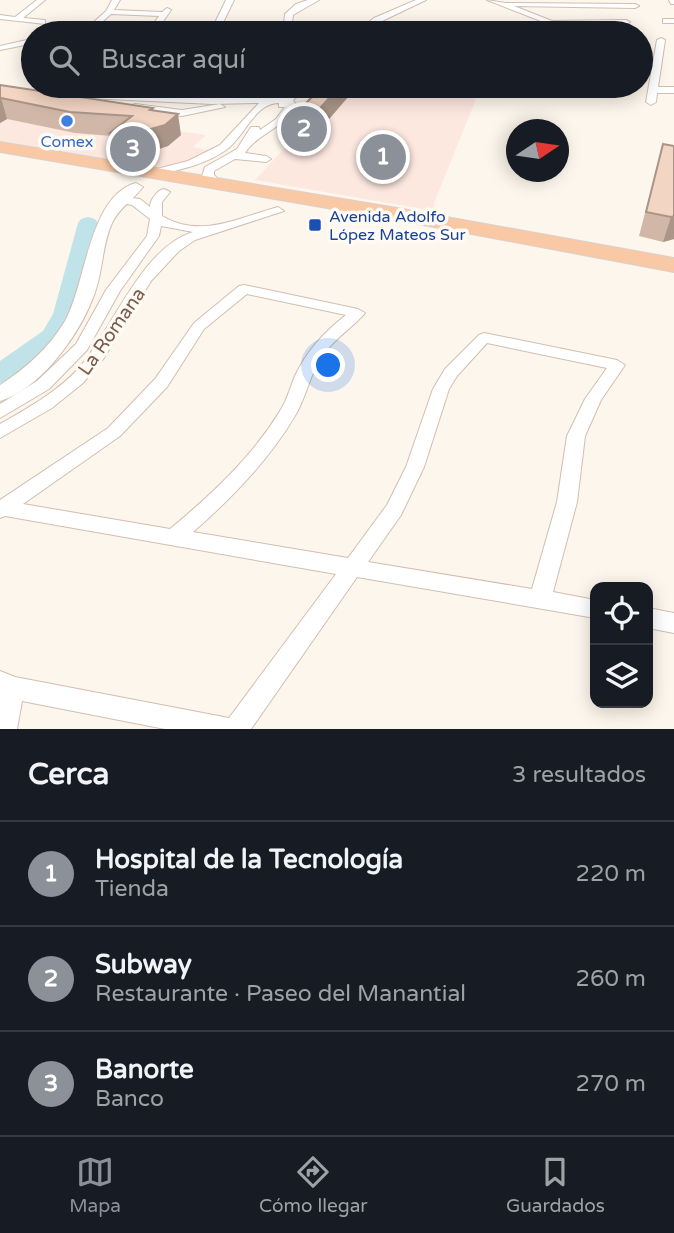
<!DOCTYPE html>
<html lang="es">
<head>
<meta charset="utf-8">
<style>
  body { margin:0; font-family:"Varela Round",sans-serif; background:#242831; color:#f1f3f6 }
  .controls { position:absolute; right:21px; bottom:21px; display:grid; overflow:hidden; border-radius:14px; box-shadow:0 4px 18px #0003 }
  .controls button { width:63px; height:63px; display:grid; place-items:center; padding:0; border:0; border-bottom:2px solid #363941; background:#171b24; color:#f1f3f6; font:35px sans-serif }
  .compass { position:absolute; left:506px; top:119px; width:63px; height:63px; border-radius:50%; background:#171b24; box-shadow:0 4px 18px #0003; rotate:77deg }
  .you { position:absolute; left:329px; top:366px; width:24px; height:24px; margin:-18px; border:5px solid #fff; border-radius:50%; background:#1a73e8; box-shadow:0 0 0 10px #1a73e833 }
  .badge { display:grid; place-items:center; width:46px; height:46px; border-radius:50%; background:#8c9099; color:#fff; font-size:23px; font-weight:700 }
  .pin { position:absolute; translate:-50% -50%; border:4px solid #fff; box-shadow:0 2px 7px #0006 }
  .list { margin:0; padding:0; list-style:none }
  h2 { display:flex; justify-content:space-between; align-items:center; height:91px; margin:0; padding:0 28px; font-size:30px }
  h2 small { font-size:23px; font-weight:400; color:#9ea1a6 }
  .list li { display:grid; grid-template-columns:46px 1fr auto; gap:21px; align-items:center; box-sizing:border-box; height:105px; padding:0 28px; border-top:2px solid #363941 }
  .list b { display:block; font-size:26px; white-space:nowrap }
  .list p { margin:0; font-size:23px; white-space:nowrap; color:#9ea1a6 }
  .list em { font-size:23px; font-style:normal; color:#9ea1a6 }
  .icon { flex:none; width:38px; height:38px; fill:none; stroke:currentColor; stroke-width:2; stroke-linecap:round; stroke-linejoin:round }
  .map { position:relative; flex:none; width:674px; height:729px; overflow:hidden }
  .search { position:absolute; background:#171b24; box-shadow:0 4px 18px #0003; left:21px; right:21px; top:21px; height:77px; display:flex; align-items:center; gap:18px; box-sizing:border-box; padding:0 24px; border-radius:38px; color:#9ea1a6; font-size:26px }
  .sheet { height:406px; background:#171b24 }
  nav { display:flex; justify-content:space-around; align-items:center; box-sizing:border-box; height:98px; border-top:2px solid #363941; background:#171b24; font-size:19px; color:#9ea1a6 }
  nav a { display:grid; justify-items:center; gap:4px }
  nav .on { color:#8c9099 }
  .map>svg:first-child { display:block }
</style>
</head>
<body>
<div class="map">
<svg width="674" height="729" viewBox="0 0 674 729">
  <rect width="100%" height="100%" fill="#fdf6ec"/>
  <!-- commercial -->
  <g fill="#fde8e0">
    <path d="M376,86L476,99L434,203L435,211L255,180L339,89Z"/>
    <path d="M0,105L206,135L193,147L207,150L182,165L164,168L0,142Z"/>
  </g>
  <g fill="none" stroke-linecap="round" stroke-linejoin="round">
    <!-- river -->
    <path fill="#bfe3e8" fill-rule="evenodd" d="M88,217L95,219L98,223L77,314L61,341L9,380L0,383V361L43,331L53,314L78,223L81,219Z"/>
    <!-- minor casing -->
    <g stroke="#d1beb0" stroke-width="2">
      <g id="minor">
        <path d="M37,0H45L23,18L45,20V24L0,19V15L15,17Z"/>
        <path d="M112,0H120L114,10L162,12L167,8L171,10L155,33H147L159,16L111,14L90,33H82L106,11Z"/>
        <path d="M226,0H234L218,33H210Z"/>
        <path d="M308,0H319L293,15L292,24L300,33H292L284,24L285,14L296,4Z"/>
        <path d="M416,0H426L380,22L364,33H355L374,18Z"/>
        <path d="M487,0L505,3L635,4L639,6L635,8L514,6L552,21L626,20L630,22L626,24L551,25Z"/>
        <path d="M669,0H674V4H671Z"/>
        <rect x="663" y="19" width="11" height="4"/>
        <path d="M661,38L665,40L658,87H674V93H657L656,102L651,105L646,102L657,40Z"/>
        <path d="M27,40L30,44L0,50V46Z"/>
        <path d="M283,86H293L279,97H285L299,86H309L293,100L296,105C284,129 258,133 245,153L266,156L271,159L266,162L235,159L214,171V175L223,184L217,187L202,176L205,167L237,149L251,127H259L260,130L276,119L285,107H279V103C254,103 244,138 226,150C205,165 178,170 153,176L147,173L149,171L188,161L220,145L259,103L212,104L45,96L40,93L45,90L212,98L267,97Z"/>
        <path d="M135,104L182,110L220,104L225,107L182,116L132,109V105Z"/>
        <path d="M164,189L170,192L162,202V216C201,239 238,218 278,207L284,211L195,240L179,251L151,281L104,358L83,383L52,408L0,438V424C28,408 57,392 79,368C113,329 141,248 193,232L161,226L159,236L120,291L87,350L49,389L0,418V404L37,381L76,344L106,290L147,236L150,219L132,205L117,202V196L140,199L150,207C150,200 157,190 164,189Z"/>
        <path d="M244,285L358,309L365,313C352,328 335,338 323,355C310,373 307,395 296,414C270,459 232,498 193,532L348,558L387,505L406,467L433,389L445,369L479,335L484,333L617,360L625,365L601,400L585,436L577,502L553,592L595,600V618L357,577L251,729H165L22,701L17,729H0V671L15,677L229,718L336,574L5,516L0,518V500L108,428L155,379L194,323L239,286ZM247,294L346,315C325,331 306,352 295,376C290,388 287,400 280,411C252,457 211,495 170,529L23,504L120,436L167,387L204,329ZM487,343L607,368L585,399L567,436L557,502L532,589L368,562L401,515L424,467L449,389L457,376Z"/>
        <path d="M648,608L674,613V633L648,628Z"/>
      </g>
    </g>
    <!-- tertiary casing -->
    <g stroke="#d1beb0" stroke-width="2">
      <path id="tertiary" d="M136,183L143,187C133,200 119,208 112,223C103,243 103,265 97,286C85,327 44,388 0,401V385C26,368 49,348 65,321C86,284 89,195 136,183Z"/>
    </g>
    <!-- trunk casing -->
    <g stroke="#dad1cd" stroke-width="2">
      <path id="trunk" d="M0,142L397,208L674,258V272L397,220L0,152Z"/>
    </g>
    <!-- minor -->
    <use href="#minor" fill="#fff" fill-rule="evenodd"/>
    <!-- tertiary -->
    <use href="#tertiary" fill="#fff" fill-rule="evenodd"/>
    <!-- trunk -->
    <use href="#trunk" fill="#f9c8a4" fill-rule="evenodd"/>
  </g>
  <!-- wall -->
  <g fill="#d1b7a8">
    <path d="M0,85L153,108V110L181,135L168,146L134,157L114,154L111,136L75,133L7,119L0,123Z"/>
    <path d="M322,86H393V87L348,97L305,147L287,144L286,123Z"/>
    <path d="M674,146V239L663,242L639,236L657,167Z"/>
  </g>
  <!-- shaded-wall -->
  <g fill="#aa9588">
    <path d="M340,86H393V87L348,97L305,147L304,126Z"/>
    <path d="M0,98H1L7,119L0,123Z"/>
    <path d="M153,108L156,127L178,114L181,135L168,146L134,157L130,135Z"/>
    <path d="M674,216V239L663,242L671,217Z"/>
  </g>
  <!-- building -->
  <g fill="#f3d5c3" stroke="#aa9588" stroke-width="2">
    <path d="M0,85L153,108L150,110L178,114L165,125L130,135L110,133L132,116L70,112L1,98H0Z"/>
    <path d="M323,86H340L304,126L286,123Z"/>
    <path d="M663,144L674,146V216L671,217L646,212Z"/>
  </g>
  <!-- markers -->
  <circle fill="#3f7fe0" stroke="#fffaf3" stroke-width="2.5" cx="67" cy="121" r="7"/>
  <rect fill="#1a4fb4" stroke="#fffaf3" stroke-width="2.5" x="308" y="218" width="14" height="14" rx="3.5"/>
  <g text-anchor="middle" stroke-width="7" stroke-linejoin="round" paint-order="stroke">
    <!-- far-shop labels -->
    <g font-size="16" fill="#366cbe" stroke="#fffaf3">
      <text x="67" y="147">Comex</text>
    </g>
    <!-- far-transit labels -->
    <g font-size="16" fill="#164399" stroke="#fffaf3" text-anchor="start">
      <text x="329" y="222">Avenida Adolfo<tspan x="329" dy="18">López Mateos Sur</tspan></text>
    </g>
    <!-- street labels -->
    <g font-size="19" fill="#7a5c4d" stroke="#fffaf3">
      <text transform="translate(111 331) rotate(-55)" y="7">La Romana</text>
    </g>
  </g>
</svg>
<div class="controls">
<button><svg class="icon" aria-label="locate" viewBox="0 0 24 24"><circle cx="12" cy="12" r="6"/><path d="M12 2v4M12 18v4M2 12h4M18 12h4"/></svg></button>
<button><svg class="icon" aria-label="layers" viewBox="0 0 24 24"><path d="M12 4l9 5-9 5-9-5zM3 14l9 5 9-5"/></svg></button>
</div>
<svg class="compass" viewBox="-18 -18 36 36"><path d="M0-13l5 13h-10z" fill="#e53935"/><path d="M0 13l5-13h-10z" fill="#9ea1a6"/></svg>
<div class="you"></div>
<div class="pin badge" style="left:383px;top:157px">1</div>
<div class="pin badge" style="left:304px;top:129px">2</div>
<div class="pin badge" style="left:133px;top:149px">3</div>
<div class="search"><svg class="icon" aria-label="search" viewBox="0 0 24 24"><circle cx="10" cy="10" r="6"/><path d="M15 15l6 6"/></svg>Buscar aquí</div>
</div>
<section class="sheet">
<h2>Cerca<small>3 resultados</small></h2>
<ul class="list">
<li><span class="badge">1</span><div><b>Hospital de la Tecnología</b><p>Tienda</p></div><em>220 m</em></li>
<li><span class="badge">2</span><div><b>Subway</b><p>Restaurante · Paseo del Manantial</p></div><em>260 m</em></li>
<li><span class="badge">3</span><div><b>Banorte</b><p>Banco</p></div><em>270 m</em></li>
</ul>
</section>
<nav>
<a class="on"><svg class="icon" aria-label="map" viewBox="0 0 24 24"><path d="M3 6l6-2 6 2 6-2v14l-6 2-6-2-6 2zM9 4v14M15 6v14"/></svg>Mapa</a>
<a><svg class="icon" aria-label="directions" viewBox="0 0 24 24"><path d="M12 3l9 9-9 9-9-9zM9 14v-3h6M13 9l2 2-2 2"/></svg>Cómo llegar</a>
<a><svg class="icon" aria-label="saved" viewBox="0 0 24 24"><path d="M7 4h10v16l-5-4-5 4z"/></svg>Guardados</a>
</nav>
</body>
</html>
